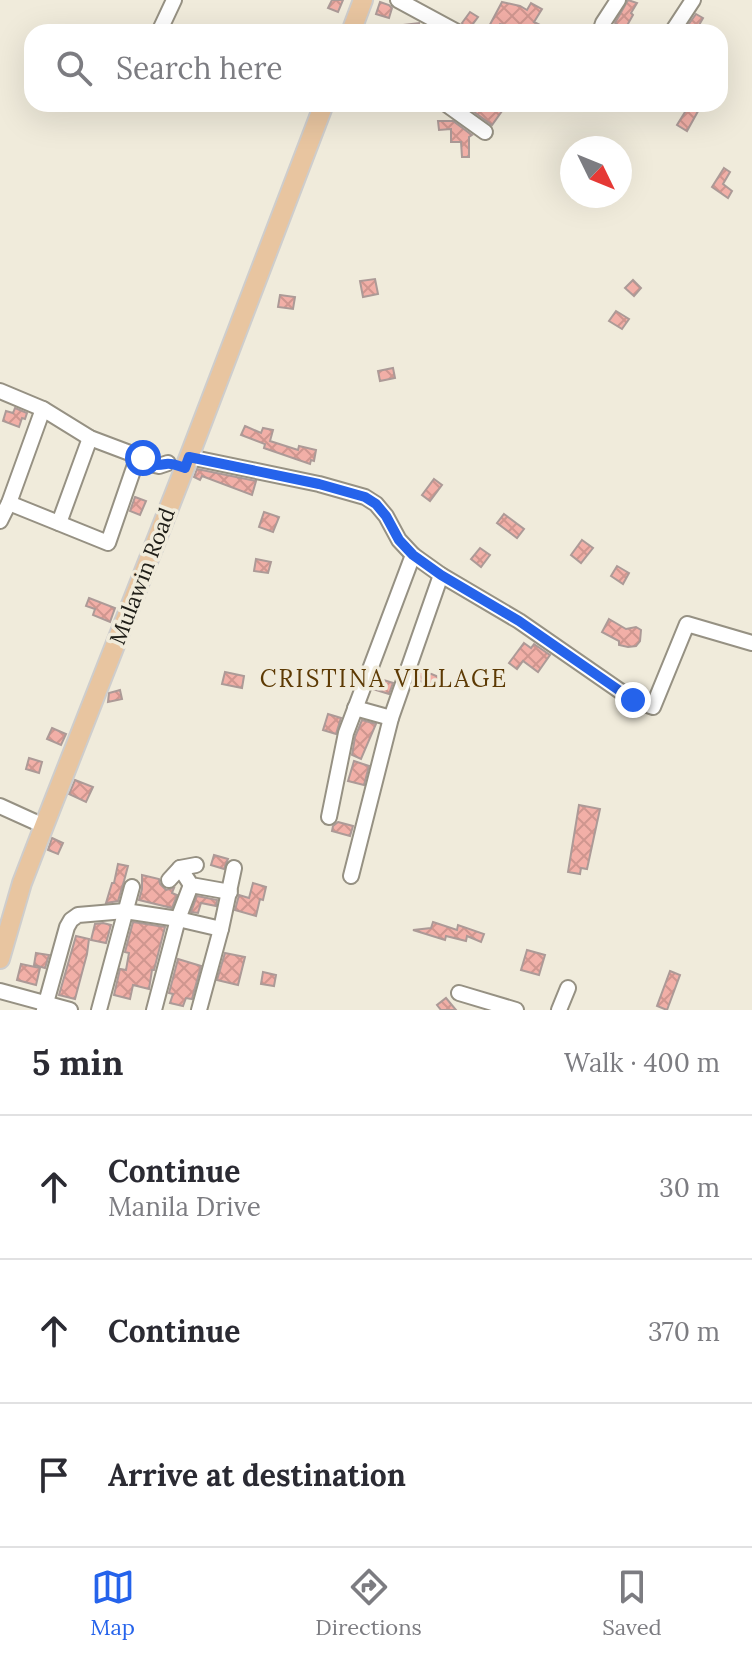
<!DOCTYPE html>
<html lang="en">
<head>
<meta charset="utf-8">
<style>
  body { margin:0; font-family:Lora,serif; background:#f2f2f3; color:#2b2b33 }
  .compass { position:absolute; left:560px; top:136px; width:72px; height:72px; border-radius:50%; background:#fff; box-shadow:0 8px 32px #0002; rotate:133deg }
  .stop { position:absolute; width:24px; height:24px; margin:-18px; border:6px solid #2563eb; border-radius:50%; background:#fff }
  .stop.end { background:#2563eb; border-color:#fff; box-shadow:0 2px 8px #0008 }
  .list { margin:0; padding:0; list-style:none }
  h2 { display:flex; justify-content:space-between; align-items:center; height:104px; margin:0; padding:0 32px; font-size:34px }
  h2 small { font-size:26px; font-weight:400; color:#7c7c81 }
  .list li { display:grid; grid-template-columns:52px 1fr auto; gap:24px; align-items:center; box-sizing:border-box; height:144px; padding:0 32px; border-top:2px solid #e1e1e2 }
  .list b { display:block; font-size:30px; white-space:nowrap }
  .list p { margin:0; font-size:26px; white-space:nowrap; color:#7c7c81 }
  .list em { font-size:26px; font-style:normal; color:#7c7c81 }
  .icon { flex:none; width:44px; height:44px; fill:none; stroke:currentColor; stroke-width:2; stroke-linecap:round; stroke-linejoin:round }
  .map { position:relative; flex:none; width:752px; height:1010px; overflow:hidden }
  .search { position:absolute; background:#fff; box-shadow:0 8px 32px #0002; left:24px; right:24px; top:24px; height:88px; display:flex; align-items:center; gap:20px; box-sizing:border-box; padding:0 28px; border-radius:24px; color:#7c7c81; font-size:30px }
  .sheet { height:536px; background:#fff }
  nav { display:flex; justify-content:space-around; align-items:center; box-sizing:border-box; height:112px; border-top:2px solid #e1e1e2; background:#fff; font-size:22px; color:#7c7c81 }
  nav a { display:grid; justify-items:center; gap:4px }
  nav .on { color:#2563eb }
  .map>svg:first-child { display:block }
</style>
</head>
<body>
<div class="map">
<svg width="752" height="1010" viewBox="0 0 752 1010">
  <defs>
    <pattern id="building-cross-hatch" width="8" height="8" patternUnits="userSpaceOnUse" patternTransform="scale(2)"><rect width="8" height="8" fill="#f2afa7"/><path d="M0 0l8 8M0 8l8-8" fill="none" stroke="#cf968f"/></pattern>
  </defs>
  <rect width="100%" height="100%" fill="#f0ebdb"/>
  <!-- building -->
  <g fill="url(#building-cross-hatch)" stroke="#ac9a97" stroke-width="2">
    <path d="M332,0H343L338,12L328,8Z"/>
    <path d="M628,0L637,3L631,13L633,15L625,29L615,23Z"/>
    <path d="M380,2L389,5L392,8L389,18L376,14Z"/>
    <path d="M502,2L520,6L527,10L531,3L542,9L534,22L542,26L539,32H516L519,28L500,24L495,32H486Z"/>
    <path d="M470,12L478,17L467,32L462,23Z"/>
    <path d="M696,14L703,18L695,32H692L686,28Z"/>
    <path d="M419,23L420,32H387V27Z"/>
    <path d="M474,104H491L502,111L492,125L470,109Z"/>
    <path d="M690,104H702L687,131L677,125Z"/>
    <path d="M438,121H453L472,135L469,137V157H462L461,142H451V129L439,130Z"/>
    <path d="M724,168L730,172L723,184L732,191L728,198L712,187Z"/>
    <path d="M375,279L378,294L363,297L360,281Z"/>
    <path d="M633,280L641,288L634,296L625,288Z"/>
    <path d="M280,295L295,297L293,309L278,307Z"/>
    <path d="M616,311L629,319L622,329L609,321Z"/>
    <path d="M393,368L395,378L380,381L378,371Z"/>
    <path d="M15,408L27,413L25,419L22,418L19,427L3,421L6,411L13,413Z"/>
    <path d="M245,426L261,433L263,428L273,430L270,441L298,450L299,446L316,450L314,461L311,460L310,464L264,448L265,444L241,435Z"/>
    <path d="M197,469L256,481L252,495L202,476L200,480L194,477Z"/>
    <path d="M434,479L442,485L430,501L422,495Z"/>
    <path d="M135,497L146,501L140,515L130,511Z"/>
    <path d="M264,512L279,517L273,532L259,527Z"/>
    <path d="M504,514L524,529L517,538L497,523Z"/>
    <path d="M582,540L593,548L581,563L571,555Z"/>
    <path d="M480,548L490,555L481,567L471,559Z"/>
    <path d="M256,559L271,562L268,573L254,571Z"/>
    <path d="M617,566L629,573L623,584L611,576Z"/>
    <path d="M89,598L115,608L110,622L93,615L95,609L86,606Z"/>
    <path d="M609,619L626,629L636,627L641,630L640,641L636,646L628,647L619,645V641L602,632Z"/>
    <path d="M524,643L531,648L534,644L550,655L538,672L523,661L517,669L509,663Z"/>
    <path d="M419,669L439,677L435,687L415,679Z"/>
    <path d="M225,672L244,676L242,688L222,684Z"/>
    <path d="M377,678L393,683L389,694L373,689Z"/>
    <path d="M120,690L122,699L108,702L109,693Z"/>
    <path d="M328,714L341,718L336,734L323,730Z"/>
    <path d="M362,720L376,724L361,759L352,755L355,737Z"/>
    <path d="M52,728L66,734L61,745L47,739Z"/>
    <path d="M29,758L42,762L39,773L26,769Z"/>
    <path d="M354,761L369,766L364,785L348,781Z"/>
    <path d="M75,780L93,787L86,802L69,794Z"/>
    <path d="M579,805L600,809L587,869L581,868L580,874L568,872Z"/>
    <path d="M338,822L353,826L350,836L332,831L333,826Z"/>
    <path d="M52,838L63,843L58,854L48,850Z"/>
    <path d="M214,855L228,859L224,869L211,865Z"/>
    <path d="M118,864L128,866L124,881L118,901L106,903L112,883H114Z"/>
    <path d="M142,875L159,879L160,884L166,890L174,888L172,893L177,895L172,908L139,900L142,889Z"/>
    <path d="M253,883L266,887L263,900L260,899L256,916L235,910L239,895L249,898Z"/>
    <path d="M197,896L217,900L216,906L201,903L198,913L191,912Z"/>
    <path d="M133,922L165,927L154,970H152L149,989L133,985L130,999L114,995L120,969L126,970L129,953L125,952Z"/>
    <path d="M433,922L457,930L458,925L484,934L481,942L467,936L466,941L446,936L445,940L413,930L431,928Z"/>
    <path d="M103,923L111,925L106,943L91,940L95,924Z"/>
    <path d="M76,936L89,939L87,954L75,999L59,995Z"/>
    <path d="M527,950L545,955L539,975L521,970Z"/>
    <path d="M36,953L49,955L45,968L34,965Z"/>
    <path d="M225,953L245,957L238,985L217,980Z"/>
    <path d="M178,959L201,966L192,999L186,998L183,1006L170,1003L173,994L169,993Z"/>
    <path d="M21,964L40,968L36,985L17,980Z"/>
    <path d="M670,971L680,975L667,1010L657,1006Z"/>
    <path d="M263,972L276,975L274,986L261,984Z"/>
    <path d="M446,998L456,1010H441L437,1005Z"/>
  </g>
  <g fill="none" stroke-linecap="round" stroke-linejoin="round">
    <!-- minor casing -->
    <g stroke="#969183" stroke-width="18">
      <g id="minor">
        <path d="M398,0L457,32"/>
        <path d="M159,32L174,0"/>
        <path d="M600,32L603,23L618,0"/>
        <path d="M672,32L693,0"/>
        <path d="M446,104L485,132"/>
        <path d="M0,391L43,409L90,438L143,458L150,464L159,466L168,463"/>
        <path d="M189,457L319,484L365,497L376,504L386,516L399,540L413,555L441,575L519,621L633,700L653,707L687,624L752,643"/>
        <path d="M9,503L108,543L138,456"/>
        <path d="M0,521L9,503L43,409"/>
        <path d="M59,523L90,438"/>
        <path d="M355,708L391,718"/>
        <path d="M0,806L44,826"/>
        <path d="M329,817L346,733L413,555"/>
        <path d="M180,868L191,885L230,892"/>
        <path d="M351,876L391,718L441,575"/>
        <path d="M169,880L180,868L196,865"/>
        <path d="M0,991L70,1010"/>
        <path d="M459,993L516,1010"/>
        <path d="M44,1010L67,927L71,920L78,915L125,911L178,919L221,929"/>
        <path d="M99,1010L132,887"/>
        <path d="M154,1010L178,919L191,885"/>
        <path d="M199,1010L221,929L234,868"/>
        <path d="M559,1010L568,988"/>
      </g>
    </g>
    <!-- major casing -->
    <g stroke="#cecdcc" stroke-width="22">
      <g id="major">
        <path d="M351,32L363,0"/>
        <path d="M0,959L22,883L44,826L189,457L324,104"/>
      </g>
    </g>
    <!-- minor -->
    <use href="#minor" stroke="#fff" stroke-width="14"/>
    <!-- major -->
    <use href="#major" stroke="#e8c5a0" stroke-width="18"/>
  </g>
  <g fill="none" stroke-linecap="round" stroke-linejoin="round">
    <!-- route -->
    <path stroke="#2563eb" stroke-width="10" d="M143,458C153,466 154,466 166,464C172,463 179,466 185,468L189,457L319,484L365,497L376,504L386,516L399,540L413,555L441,575L519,621L633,700"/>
  </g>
  <g text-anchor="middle" stroke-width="7" stroke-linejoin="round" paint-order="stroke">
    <!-- street labels -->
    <g font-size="22" fill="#1e1d17" stroke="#f0ebdb">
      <text transform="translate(142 576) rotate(-69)" y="8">Mulawin Road</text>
    </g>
    <!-- neighbourhood labels -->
    <g font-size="24" letter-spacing="2" fill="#5d3a04" stroke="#f0ebdb">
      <text x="384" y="687">CRISTINA VILLAGE</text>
    </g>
  </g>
</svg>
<svg class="compass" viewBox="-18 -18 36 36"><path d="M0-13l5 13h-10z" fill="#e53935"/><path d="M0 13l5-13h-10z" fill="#7c7c81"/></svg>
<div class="stop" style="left:143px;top:458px"></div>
<div class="stop end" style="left:633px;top:700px"></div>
<div class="search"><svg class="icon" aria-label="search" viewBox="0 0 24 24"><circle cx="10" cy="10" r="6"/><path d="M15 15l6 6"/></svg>Search here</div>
</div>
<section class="sheet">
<h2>5 min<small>Walk · 400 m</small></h2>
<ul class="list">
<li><svg class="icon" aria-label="ahead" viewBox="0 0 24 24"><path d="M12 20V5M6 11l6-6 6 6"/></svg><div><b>Continue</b><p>Manila Drive</p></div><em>30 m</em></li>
<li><svg class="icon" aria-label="ahead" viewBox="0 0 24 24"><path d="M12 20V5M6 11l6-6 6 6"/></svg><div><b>Continue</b></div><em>370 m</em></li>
<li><svg class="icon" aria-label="arrive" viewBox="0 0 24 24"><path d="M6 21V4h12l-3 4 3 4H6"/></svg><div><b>Arrive at destination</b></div></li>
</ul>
</section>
<nav>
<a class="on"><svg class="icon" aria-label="map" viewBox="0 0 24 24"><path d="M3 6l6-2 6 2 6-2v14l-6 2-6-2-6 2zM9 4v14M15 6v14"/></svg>Map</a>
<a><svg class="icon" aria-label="directions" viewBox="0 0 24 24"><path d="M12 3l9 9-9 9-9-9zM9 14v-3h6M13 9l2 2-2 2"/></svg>Directions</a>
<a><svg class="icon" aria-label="saved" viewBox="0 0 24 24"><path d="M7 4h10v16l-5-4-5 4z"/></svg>Saved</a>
</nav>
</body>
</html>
